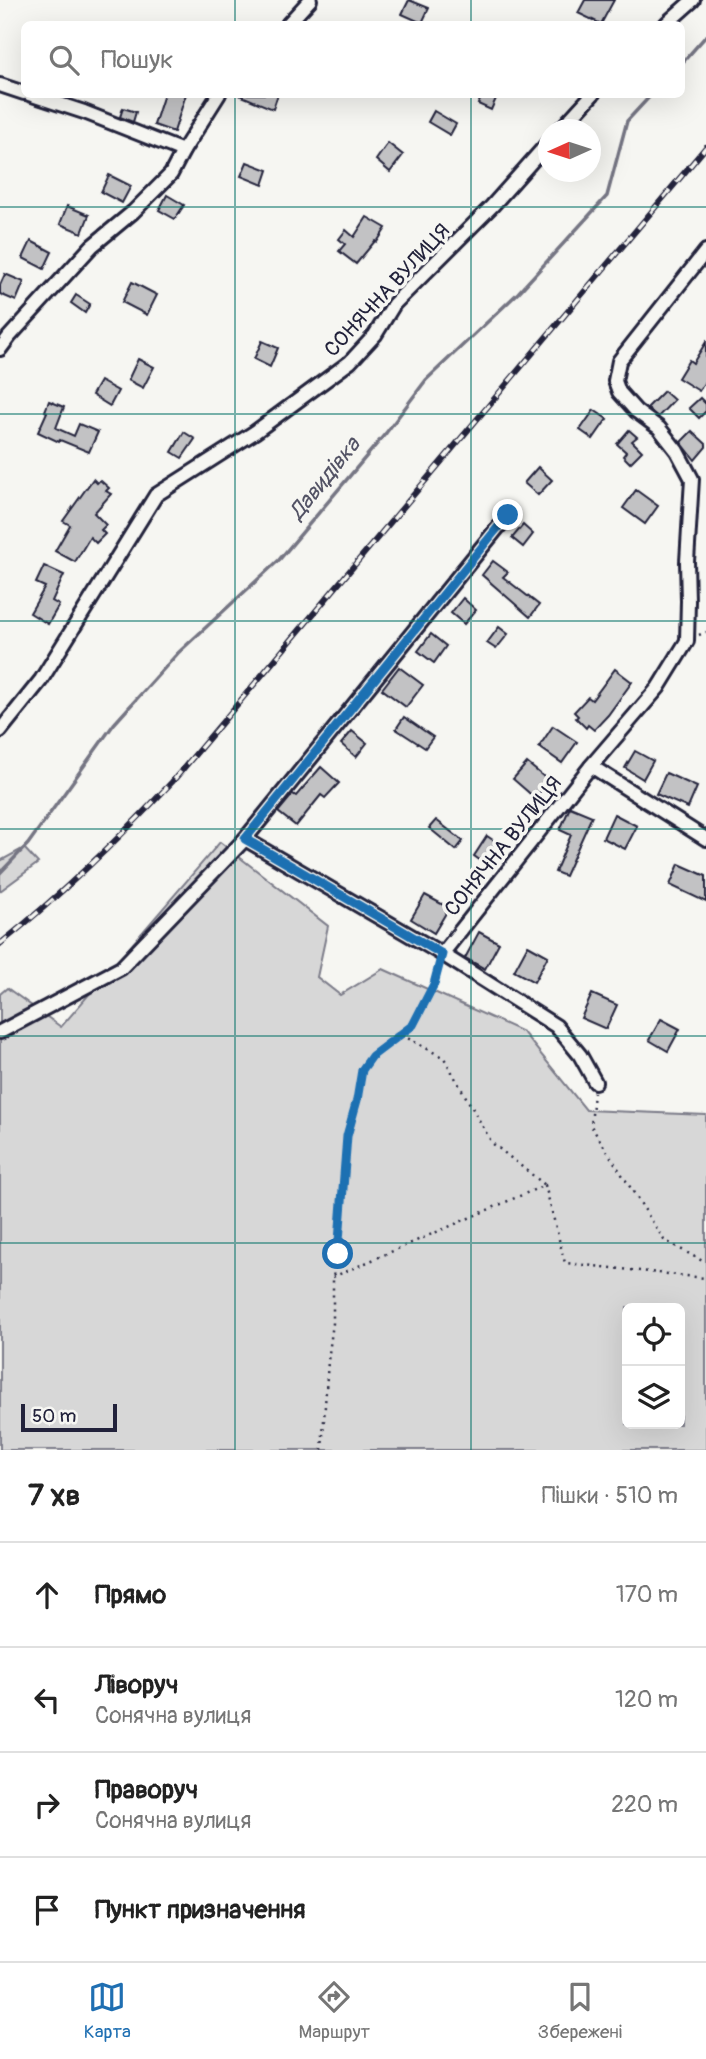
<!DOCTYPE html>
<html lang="uk">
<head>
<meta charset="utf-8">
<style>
  body { margin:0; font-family:Pangolin,sans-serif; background:#f2f2f2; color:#222 }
  .controls { position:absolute; right:21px; bottom:21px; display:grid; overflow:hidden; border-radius:10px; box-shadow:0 7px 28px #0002 }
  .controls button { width:63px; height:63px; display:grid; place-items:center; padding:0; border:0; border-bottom:2px solid #e0e0e0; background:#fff; color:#222; font:35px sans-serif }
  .compass { position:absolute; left:538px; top:119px; width:63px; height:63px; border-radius:50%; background:#fff; box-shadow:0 7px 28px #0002; rotate:267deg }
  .scale { position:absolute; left:21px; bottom:18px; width:96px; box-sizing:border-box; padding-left:7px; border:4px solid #22223b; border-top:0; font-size:19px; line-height:24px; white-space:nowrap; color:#22223b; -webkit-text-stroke:5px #f6f6f2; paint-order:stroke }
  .stop { position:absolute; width:21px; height:21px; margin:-16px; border:5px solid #1f6fb2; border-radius:50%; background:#fff }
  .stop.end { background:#1f6fb2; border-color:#fff; box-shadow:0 2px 7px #0008 }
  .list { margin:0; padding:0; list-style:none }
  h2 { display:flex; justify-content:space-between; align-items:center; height:91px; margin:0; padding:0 28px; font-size:30px }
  h2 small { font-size:23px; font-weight:400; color:#767676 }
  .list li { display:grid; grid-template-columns:46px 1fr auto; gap:21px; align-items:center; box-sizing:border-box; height:105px; padding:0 28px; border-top:2px solid #e0e0e0 }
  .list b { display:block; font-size:26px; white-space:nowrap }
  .list p { margin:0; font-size:23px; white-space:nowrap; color:#767676 }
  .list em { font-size:23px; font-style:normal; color:#767676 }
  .icon { flex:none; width:38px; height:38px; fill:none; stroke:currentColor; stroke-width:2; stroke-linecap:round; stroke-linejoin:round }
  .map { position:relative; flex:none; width:706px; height:1450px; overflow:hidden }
  .search { position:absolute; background:#fff; box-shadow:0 7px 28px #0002; left:21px; right:21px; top:21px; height:77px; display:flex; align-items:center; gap:18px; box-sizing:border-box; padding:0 24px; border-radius:10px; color:#767676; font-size:26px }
  .sheet { height:511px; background:#fff }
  nav { display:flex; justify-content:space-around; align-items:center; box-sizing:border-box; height:98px; border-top:2px solid #e0e0e0; background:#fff; font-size:19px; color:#767676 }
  nav a { display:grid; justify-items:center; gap:4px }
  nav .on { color:#1f6fb2 }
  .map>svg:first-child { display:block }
</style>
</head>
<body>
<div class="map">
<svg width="706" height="1450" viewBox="0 0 706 1450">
  <rect width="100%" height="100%" fill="#f6f6f2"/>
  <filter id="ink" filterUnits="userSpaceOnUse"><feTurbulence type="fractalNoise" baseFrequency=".0143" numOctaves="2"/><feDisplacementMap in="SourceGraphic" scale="14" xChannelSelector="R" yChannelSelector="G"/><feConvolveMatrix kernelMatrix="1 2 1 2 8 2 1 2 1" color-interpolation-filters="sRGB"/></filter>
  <g filter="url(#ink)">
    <!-- green -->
    <g fill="#d7d7d7" stroke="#7c7c89" stroke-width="2" fill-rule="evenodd">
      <path d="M220,842L328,926L317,977L340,995L383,969L523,1032L586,1110L706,1115V1450H0V994L7,988L61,1027ZM627,1308H680V1424H627Z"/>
      <path d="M24,848L38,863L0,891V861Z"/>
    </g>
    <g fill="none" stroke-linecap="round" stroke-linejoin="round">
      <!-- stream -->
      <g stroke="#757583" stroke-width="3.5">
        <path d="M682,63L706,36"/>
        <path d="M0,873L28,844L114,724L178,653L279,560L386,433L426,380L518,293L607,196L627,121L652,94"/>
      </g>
    </g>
    <!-- building -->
    <g fill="#c2c2c4" stroke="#22223b" stroke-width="2">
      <path d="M409,0L429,8L422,23L402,14Z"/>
      <path d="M585,0H614L601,24L578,13Z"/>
      <path d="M164,94H186L174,132L154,125Z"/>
      <path d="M237,94H278L273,109Z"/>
      <path d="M483,94H498L491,110L478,104Z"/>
      <path d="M123,108L136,112L133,122L120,117Z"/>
      <path d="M434,111L456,124L450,135L428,122Z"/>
      <path d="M388,143L403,155L390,172L376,160Z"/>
      <path d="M247,162L268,170L263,185L241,176Z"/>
      <path d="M109,175L131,186L122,203L101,192Z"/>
      <path d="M167,195L184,205L175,219L159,210Z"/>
      <path d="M67,206L89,215L82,233L60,224Z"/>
      <path d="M367,217L386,228L377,242L375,241L356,264L339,251L345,244L339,239L346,230L354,237Z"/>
      <path d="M31,241L52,252L44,269L23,258Z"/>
      <path d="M5,274L24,282L16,301L0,294V285Z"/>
      <path d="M132,282L157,295L147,315L122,302Z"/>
      <path d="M76,295L90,304L85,313L71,303Z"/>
      <path d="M262,341L278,348L270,367L254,359Z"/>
      <path d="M706,342V380L699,391L678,378L689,360L693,363Z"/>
      <path d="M138,359L154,367L143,388L128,380Z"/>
      <path d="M100,381L118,391L110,406L92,395Z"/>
      <path d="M664,391L674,400L658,417L647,408Z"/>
      <path d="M700,398L706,404V411L699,418L689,408Z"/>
      <path d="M49,401L64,407L56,428L74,436L79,424L98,432L89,452L60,440L59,442L38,432L47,412L45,411Z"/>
      <path d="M594,410L607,419L593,439L580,430Z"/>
      <path d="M629,430L637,437L632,441L642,451L630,463L623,456L626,452L617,444Z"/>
      <path d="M692,431L706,444V447L695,460L681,442Z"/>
      <path d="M184,432L195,439L182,458L172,452Z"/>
      <path d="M538,467L552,480L538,495L524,483Z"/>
      <path d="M93,479L97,483L100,480L109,488L106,491L111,494L94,513L106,525L101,530L105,534L96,543L90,537L75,562L55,551L70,525L63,521Z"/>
      <path d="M636,490L658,506L645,524L623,508Z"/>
      <path d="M523,525L533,534L523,547L512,538Z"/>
      <path d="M493,561L508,572L503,577L539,605L530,617L482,575Z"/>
      <path d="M44,566L64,575L52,601L59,605L48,624L30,613L45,587L36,583Z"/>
      <path d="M463,598L476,610L464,624L451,613Z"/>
      <path d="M499,627L508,634L496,649L487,643Z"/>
      <path d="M431,634L446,646L434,663L418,651Z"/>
      <path d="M399,667L423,685L406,707L382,689Z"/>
      <path d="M615,669L632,682L608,715L594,730L588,725L586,728L576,718L578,716L574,712L588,697L592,700Z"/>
      <path d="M404,717L433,737L425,748L396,729Z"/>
      <path d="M553,726L577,742L562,763L539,747Z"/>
      <path d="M352,731L367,743L356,757L341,744Z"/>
      <path d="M635,751L653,761L643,779L625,768Z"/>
      <path d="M527,763L549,781L535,798L513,779Z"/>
      <path d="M321,767L339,783L325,798L321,795L296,826L278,812L293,794L296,796Z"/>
      <path d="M666,773L697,787L688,808L656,794Z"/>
      <path d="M570,807L592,816L565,876L555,872L571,835L560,830Z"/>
      <path d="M614,814L637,826L625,849L603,838Z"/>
      <path d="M436,820L463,841L456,850L429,828Z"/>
      <path d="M487,836L505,848L491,868L474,856Z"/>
      <path d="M679,864L706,876V902L670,885Z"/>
      <path d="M425,895L449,908L434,933L411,919Z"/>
      <path d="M479,932L499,943L485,969L465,958Z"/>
      <path d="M528,945L548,956L534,982L514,971Z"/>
      <path d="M592,994L617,1005L606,1029L581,1018Z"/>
      <path d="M661,1019L680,1029L668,1051L649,1040Z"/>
    </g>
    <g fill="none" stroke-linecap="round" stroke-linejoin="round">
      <!-- street casing -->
      <g stroke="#22223b" stroke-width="18">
        <g id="street">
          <path d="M288,24L310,0"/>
          <path d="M666,24L693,0"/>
          <path d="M0,85L24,93"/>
          <path d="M29,94L84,112L183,151"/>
          <path d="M560,130L593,94"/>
          <path d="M0,349L9,337L92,246L133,212L171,174L183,151L219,94"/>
          <path d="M508,515L245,839L442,954L556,1026L580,1055L595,1082"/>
          <path d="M0,731L41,680L156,495L255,432L350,362L375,335L394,304L492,206L548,143"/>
          <path d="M591,766L706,839"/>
          <path d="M442,954L591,766L658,688L687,641L688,601L687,562L692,479L677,451L659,428L636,411L619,392L615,381L619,361L706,251"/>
          <path d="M0,1032L121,968L245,839"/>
        </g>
      </g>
      <!-- path -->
      <g stroke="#22223b" stroke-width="2.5" stroke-dasharray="2 5" stroke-linecap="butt">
        <path d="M699,635L706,632"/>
        <path d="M402,1035L444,1058L492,1143L545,1185"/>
        <path d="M594,1092L591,1126L664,1240L706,1263"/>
        <path d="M333,1277L545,1185L565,1263L706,1278"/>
        <path d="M322,1450L328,1361L333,1323V1277L338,1254L347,1136L357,1100L362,1070L371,1056L413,1025L434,984L439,967"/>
      </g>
      <!-- street -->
      <use href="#street" stroke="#f6f6f2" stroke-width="12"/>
      <!-- rail casing -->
      <g stroke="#22223b" stroke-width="6">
        <path id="rail" d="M0,944C62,894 118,840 172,782L706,147"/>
      </g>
      <!-- rail -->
      <use href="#rail" stroke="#f6f6f2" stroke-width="3.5" stroke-dasharray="10" stroke-linecap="butt"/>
    </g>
  </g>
  <g fill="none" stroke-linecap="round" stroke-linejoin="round" filter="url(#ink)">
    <!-- route -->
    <path stroke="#1f6fb2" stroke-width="9" d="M338,1254L347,1136L357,1100L362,1070L372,1056L413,1025L434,984L442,954L245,839L508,515"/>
  </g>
  <!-- grid -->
  <path fill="none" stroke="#0f766e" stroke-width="2" stroke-opacity="0.55" d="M235,0V24M471,0V24M235,94V1450M471,94V1450M0,207H706M0,414H706M0,621H706M0,829H706M0,1036H706M0,1243H706"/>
  <g text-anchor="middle" stroke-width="7" stroke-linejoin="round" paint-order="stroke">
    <!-- street labels -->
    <g font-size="21" fill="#22223b" stroke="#f6f6f2">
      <text transform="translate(387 290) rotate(-47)" y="7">СОНЯЧНА ВУЛИЦЯ</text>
      <text transform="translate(503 846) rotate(-51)" y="7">СОНЯЧНА ВУЛИЦЯ</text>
    </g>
    <!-- water labels -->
    <g font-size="23" font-style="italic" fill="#535365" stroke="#f6f6f2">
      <text transform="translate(324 478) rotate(-51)" y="8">Давидівка</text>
    </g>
  </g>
</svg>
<div class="controls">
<button><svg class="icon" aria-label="locate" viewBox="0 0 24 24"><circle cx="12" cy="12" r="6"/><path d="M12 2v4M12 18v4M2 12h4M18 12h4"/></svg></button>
<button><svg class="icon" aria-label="layers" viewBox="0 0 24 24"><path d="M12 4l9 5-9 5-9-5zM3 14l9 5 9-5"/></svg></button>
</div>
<svg class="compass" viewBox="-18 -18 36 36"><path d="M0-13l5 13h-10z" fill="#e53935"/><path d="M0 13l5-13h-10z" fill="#767676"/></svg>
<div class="scale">50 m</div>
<div class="stop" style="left:338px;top:1254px"></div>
<div class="stop end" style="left:508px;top:515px"></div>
<div class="search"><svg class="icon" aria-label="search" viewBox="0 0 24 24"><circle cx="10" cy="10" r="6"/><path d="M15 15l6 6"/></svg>Пошук</div>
</div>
<section class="sheet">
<h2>7 хв<small>Пішки · 510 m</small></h2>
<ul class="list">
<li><svg class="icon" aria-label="ahead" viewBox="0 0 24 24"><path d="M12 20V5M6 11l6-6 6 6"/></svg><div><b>Прямо</b></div><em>170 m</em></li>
<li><svg class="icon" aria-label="left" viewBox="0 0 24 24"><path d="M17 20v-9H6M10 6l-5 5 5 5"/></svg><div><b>Ліворуч</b><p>Сонячна вулиця</p></div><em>120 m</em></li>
<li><svg class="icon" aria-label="right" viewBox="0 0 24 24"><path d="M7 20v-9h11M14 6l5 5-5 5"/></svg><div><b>Праворуч</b><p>Сонячна вулиця</p></div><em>220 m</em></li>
<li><svg class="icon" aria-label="arrive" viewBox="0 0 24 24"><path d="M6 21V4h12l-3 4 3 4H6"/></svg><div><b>Пункт призначення</b></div></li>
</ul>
</section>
<nav>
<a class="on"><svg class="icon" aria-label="map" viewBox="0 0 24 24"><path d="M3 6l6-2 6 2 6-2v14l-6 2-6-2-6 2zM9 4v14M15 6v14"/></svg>Карта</a>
<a><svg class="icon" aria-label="directions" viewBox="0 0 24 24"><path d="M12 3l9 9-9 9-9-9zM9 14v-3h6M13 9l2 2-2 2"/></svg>Маршрут</a>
<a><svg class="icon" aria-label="saved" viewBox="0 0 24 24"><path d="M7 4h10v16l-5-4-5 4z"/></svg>Збережені</a>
</nav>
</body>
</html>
